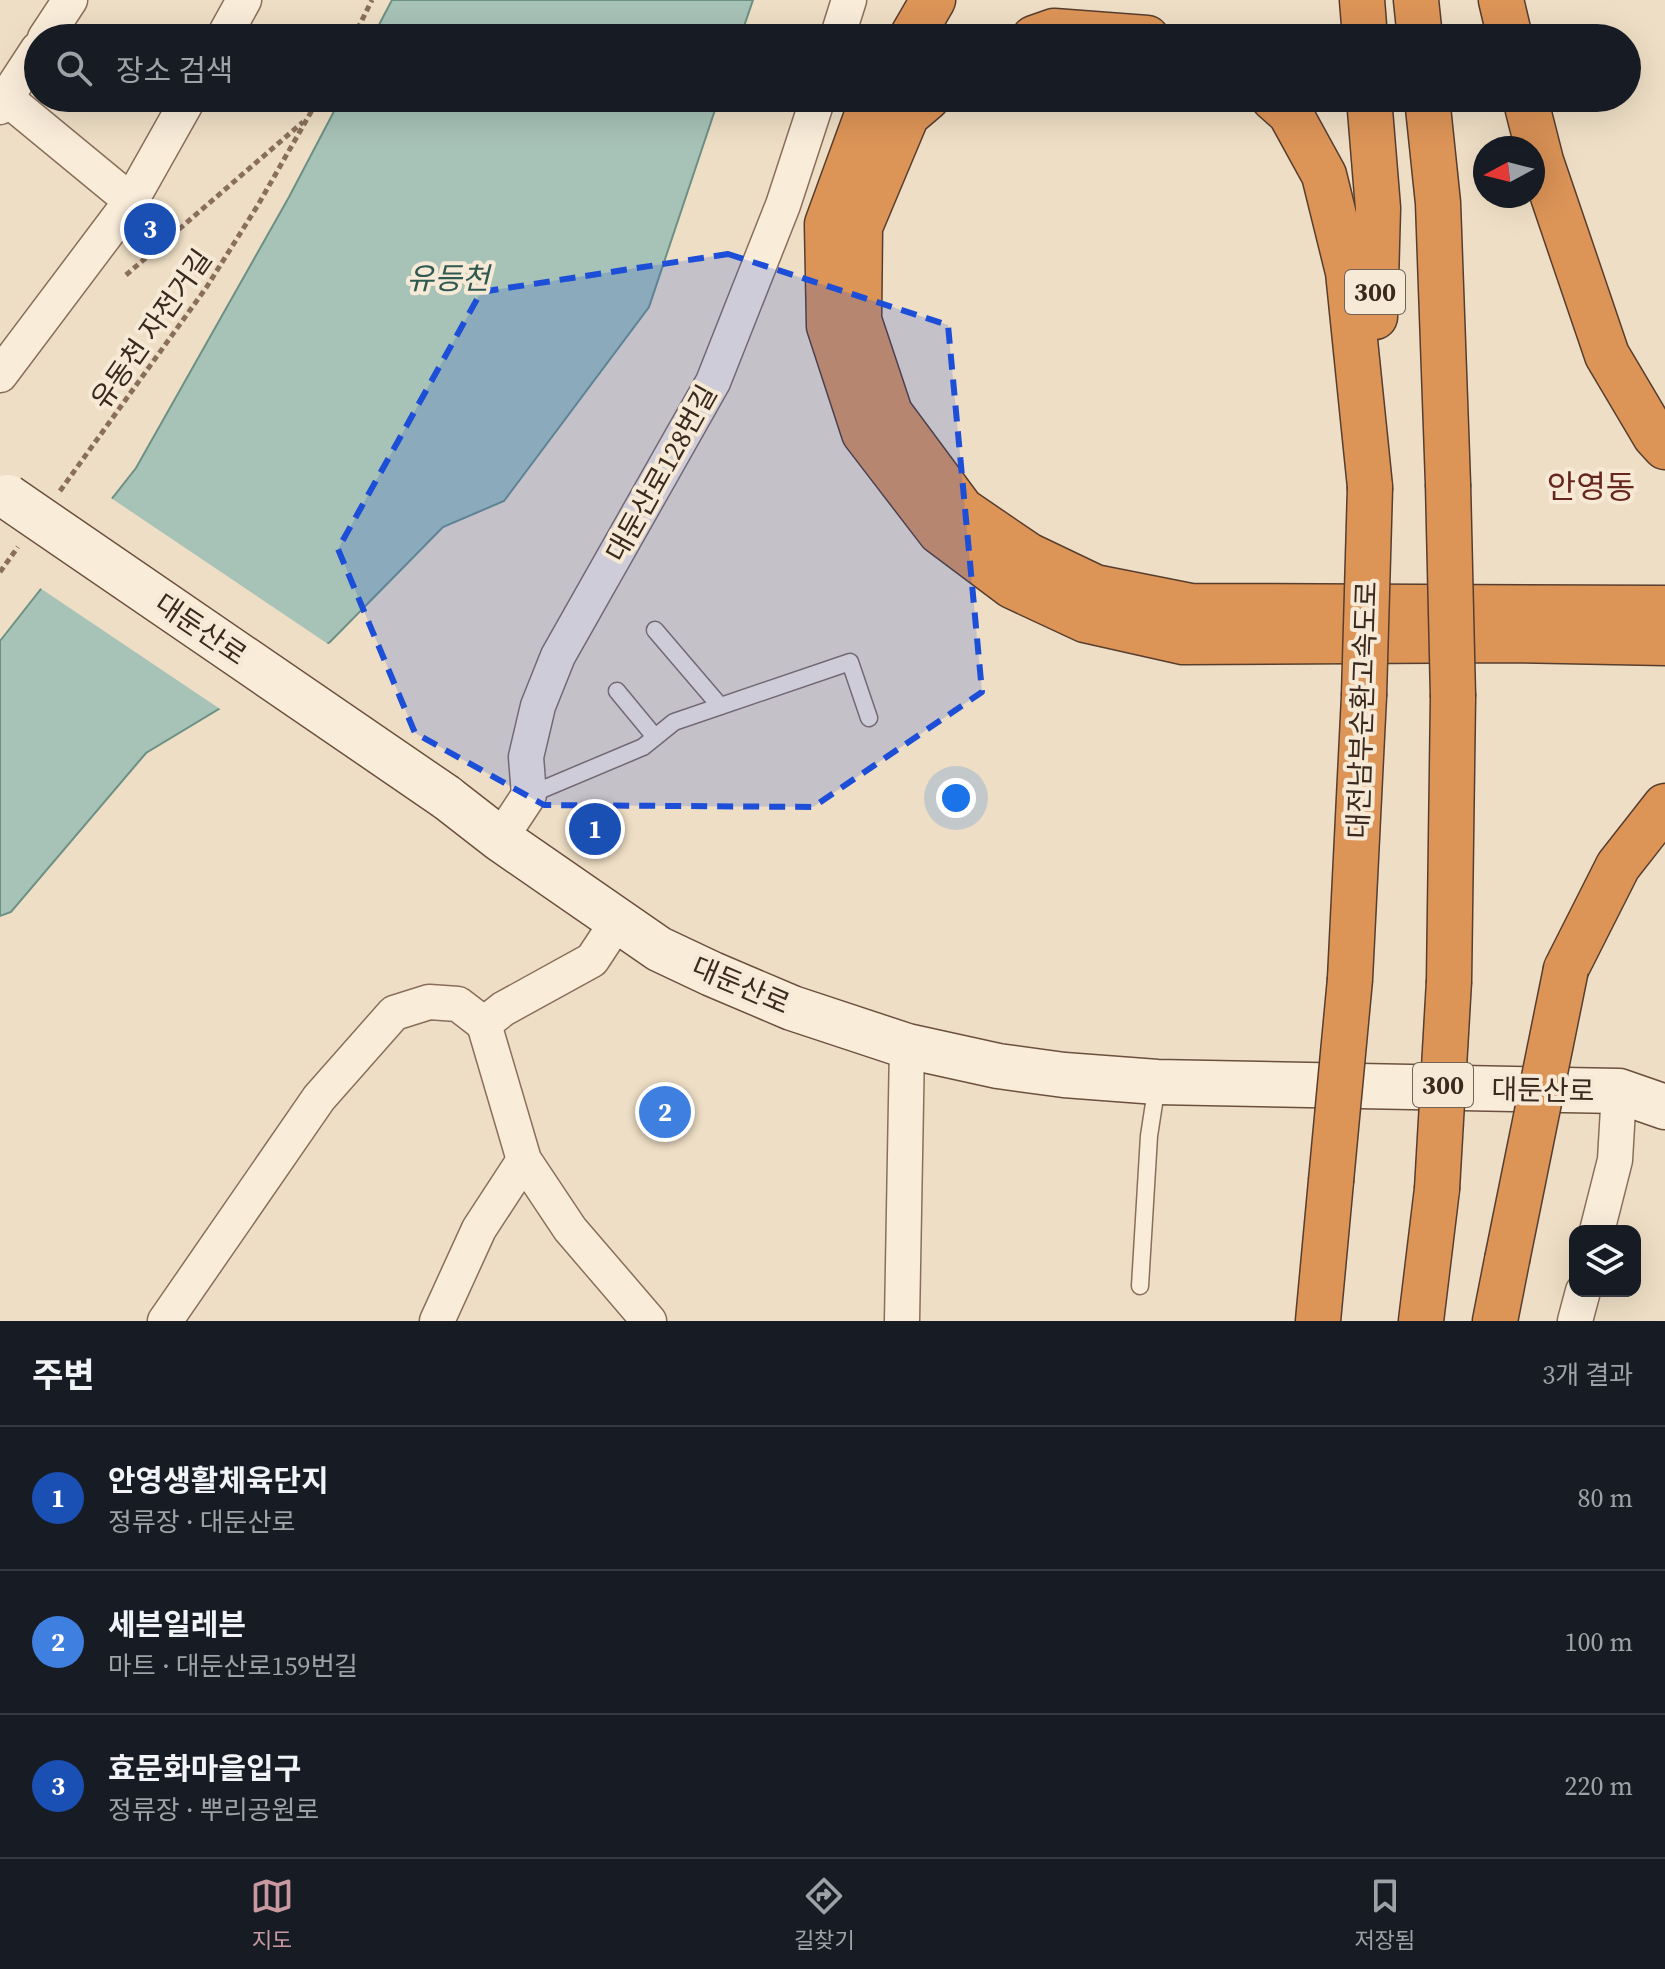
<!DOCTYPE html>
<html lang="ko">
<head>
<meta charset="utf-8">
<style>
  body { margin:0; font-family:"Source Serif 4","Noto Sans KR",serif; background:#242831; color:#f1f3f6 }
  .controls { position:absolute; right:24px; bottom:24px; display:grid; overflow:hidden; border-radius:16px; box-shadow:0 8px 32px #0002 }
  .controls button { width:72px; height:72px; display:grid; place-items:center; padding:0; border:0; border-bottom:2px solid #363941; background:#171b24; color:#f1f3f6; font:40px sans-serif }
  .compass { position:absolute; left:1473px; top:136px; width:72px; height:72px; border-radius:50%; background:#171b24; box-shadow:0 8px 32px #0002; rotate:263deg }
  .you { position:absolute; left:956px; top:798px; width:28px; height:28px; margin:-20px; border:6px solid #fff; border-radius:50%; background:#1a73e8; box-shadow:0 0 0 12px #1a73e833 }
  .badge { display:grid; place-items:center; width:52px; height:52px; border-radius:50%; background:#c999a0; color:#fff; font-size:26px; font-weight:700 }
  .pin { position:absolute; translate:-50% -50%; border:4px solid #fff; box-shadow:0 2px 8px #0006 }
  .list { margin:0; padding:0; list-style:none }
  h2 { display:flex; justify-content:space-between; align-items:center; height:104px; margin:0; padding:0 32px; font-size:34px }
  h2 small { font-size:26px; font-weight:400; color:#9ea1a6 }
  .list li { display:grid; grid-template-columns:52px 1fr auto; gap:24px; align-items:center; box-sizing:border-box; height:144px; padding:0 32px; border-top:2px solid #363941 }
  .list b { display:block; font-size:30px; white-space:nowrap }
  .list p { margin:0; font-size:26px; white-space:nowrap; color:#9ea1a6 }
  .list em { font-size:26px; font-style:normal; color:#9ea1a6 }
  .icon { flex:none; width:44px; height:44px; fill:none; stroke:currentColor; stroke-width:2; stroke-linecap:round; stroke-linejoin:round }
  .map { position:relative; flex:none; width:1665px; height:1321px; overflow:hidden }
  .search { position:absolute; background:#171b24; box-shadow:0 8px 32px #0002; left:24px; right:24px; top:24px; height:88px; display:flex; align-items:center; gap:20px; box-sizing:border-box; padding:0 28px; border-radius:44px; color:#9ea1a6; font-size:30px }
  .sheet { height:536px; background:#171b24 }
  nav { display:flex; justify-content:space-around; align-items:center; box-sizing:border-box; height:112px; border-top:2px solid #363941; background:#171b24; font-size:22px; color:#9ea1a6 }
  nav a { display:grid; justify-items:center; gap:4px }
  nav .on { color:#c999a0 }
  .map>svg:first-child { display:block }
</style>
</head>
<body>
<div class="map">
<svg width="1665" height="1321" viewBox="0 0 1665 1321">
  <rect width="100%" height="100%" fill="#eedec5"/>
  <!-- water -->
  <g fill="#a7c2b7" stroke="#6d9084" stroke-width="2">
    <path d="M392,0H753L740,38H372Z"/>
    <path d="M341,98H719L649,307L504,501L443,527L330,642L146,753L11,912L0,916V641L136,468L289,197Z"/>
  </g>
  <!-- pier -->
  <path fill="#eedec5" d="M108,496L331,646L223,711L37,586Z"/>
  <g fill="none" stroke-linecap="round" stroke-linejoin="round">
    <!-- lane casing -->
    <g stroke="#896f5b" stroke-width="19">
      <g id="lane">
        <path d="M655,630L720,706"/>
        <path d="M617,691L655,737"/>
        <path d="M529,795L643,747L674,722L850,662L869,718"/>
        <path d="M1140,1286L1149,1136L1157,1084"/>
      </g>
    </g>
    <!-- street casing -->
    <g stroke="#896f5b" stroke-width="37">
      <g id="street">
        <path d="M45,38L70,0"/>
        <path d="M223,38L244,0"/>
        <path d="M837,38L849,0"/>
        <path d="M0,93L131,201"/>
        <path d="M0,107L38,49"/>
        <path d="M0,375L131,201L189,98"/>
        <path d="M500,839L529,795L526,757L538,706L558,656L713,382L783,205L818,98"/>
        <path d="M484,1024L524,1160L570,1229L649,1321"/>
        <path d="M484,1024L503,1009L592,960L617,922"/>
        <path d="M1597,1231L1615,1160L1619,1091"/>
        <path d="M165,1321L319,1098L394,1013L429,1002L458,1004L484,1024"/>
        <path d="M437,1321L479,1229L524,1160"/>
        <path d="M902,1321L907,1046"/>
        <path d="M1575,1321L1583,1291"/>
      </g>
    </g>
    <!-- secondary casing -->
    <g stroke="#6b503e" stroke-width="47">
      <path id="secondary" d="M446,797L500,839L659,949L712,974L792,1008L907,1046L998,1066L1064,1075L1157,1082L1619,1091L1665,1107"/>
    </g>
    <!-- highway casing -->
    <g stroke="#573e2f" stroke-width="47">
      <g id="highway">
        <path d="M1362,0L1365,38"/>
        <path d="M1416,0L1420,38"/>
        <path d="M1501,0L1510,38"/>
        <path d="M911,38L933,0"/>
        <path d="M1034,38L1054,31L1147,38"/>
        <path d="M876,98L869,109L827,224L829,326L864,433L940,532L1012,586L1085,620L1183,642L1515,640L1665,643"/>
        <path d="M927,98L907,115L860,227L859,320L890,413L962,510L1028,555L1095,587L1191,606L1665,608"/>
        <path d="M1273,98L1290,113L1324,175L1348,272L1370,487"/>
        <path d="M1369,98L1378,208L1375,317"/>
        <path d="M1427,98L1438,203L1448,484"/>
        <path d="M1525,98L1541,161L1607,355L1655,436L1665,447"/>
        <path d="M1566,969L1618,866L1665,806"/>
        <path d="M1350,979L1364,696"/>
        <path d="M1449,981L1453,697"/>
        <path d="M1318,1321L1331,1181"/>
        <path d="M1421,1321L1437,1189"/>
        <path d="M1495,1321L1507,1260"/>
      </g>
    </g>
    <!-- path -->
    <g stroke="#896f5b" stroke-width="5" stroke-dasharray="6 4" stroke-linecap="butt">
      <path d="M353,38L372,0"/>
      <path d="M126,275L303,122"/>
      <path d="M60,491L206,288L258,205L319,98"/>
      <path d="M0,572L18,547"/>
    </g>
    <!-- lane -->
    <use href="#lane" stroke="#f9ecd9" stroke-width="16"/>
    <!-- street -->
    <use href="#street" stroke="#f9ecd9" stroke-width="34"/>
    <!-- secondary -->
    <use href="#secondary" stroke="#f9ecd9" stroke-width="44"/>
    <!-- highway -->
    <use href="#highway" stroke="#dd9457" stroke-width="44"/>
    <!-- secondary-bridge casing -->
    <g stroke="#6b503e" stroke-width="47" stroke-linecap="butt">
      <path id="secondary-bridge" d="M8,497L446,797"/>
    </g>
    <!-- highway-bridge casing -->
    <g stroke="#573e2f" stroke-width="47" stroke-linecap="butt">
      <g id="highway-bridge">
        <path d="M1448,484L1453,697"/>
        <path d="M1364,696L1370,487"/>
        <path d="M1331,1181L1350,979"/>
        <path d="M1437,1189L1449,981"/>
        <path d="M1507,1260L1566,969"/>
      </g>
    </g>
    <!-- secondary-bridge -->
    <use href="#secondary-bridge" stroke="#f9ecd9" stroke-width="44"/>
    <!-- highway-bridge -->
    <use href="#highway-bridge" stroke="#dd9457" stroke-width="44"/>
  </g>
  <!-- marked area -->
  <path fill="#1d4ed8" fill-opacity="0.2" stroke="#1d4ed8" stroke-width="6" stroke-dasharray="16 10" stroke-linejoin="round" d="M728,254L948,325L982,692L813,807L544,805L415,733L338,549L481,292Z"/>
  <g text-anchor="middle" stroke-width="8" stroke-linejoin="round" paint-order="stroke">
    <!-- shield labels -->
    <g fill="#f6e9d5" stroke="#726356" stroke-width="2">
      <rect x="1345" y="270" width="60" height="44" rx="6"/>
      <rect x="1413" y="1063" width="60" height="44" rx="6"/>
    </g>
    <g font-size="26" font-weight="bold" fill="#39291f">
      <text x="1375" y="301">300</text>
      <text x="1443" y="1094">300</text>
    </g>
    <!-- street labels -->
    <g font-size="28" fill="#39291f" stroke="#f6e9d5">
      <text transform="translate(151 329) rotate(-55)" y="10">유동천 자전거길</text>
      <text transform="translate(661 473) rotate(-61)" y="10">대둔산로128번길</text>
      <text transform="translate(201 629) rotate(34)" y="10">대둔산로</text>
      <text transform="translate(1362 710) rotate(-88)" y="10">대전남부순환고속도로</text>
      <text transform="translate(741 985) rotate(23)" y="10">대둔산로</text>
      <text transform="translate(1543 1090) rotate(1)" y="10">대둔산로</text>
    </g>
    <!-- water labels -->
    <g font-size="30" font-style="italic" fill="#2e5952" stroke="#f6e9d5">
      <text x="448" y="289">유등천</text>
    </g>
    <!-- quarter labels -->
    <g font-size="32" fill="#66261e" stroke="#f6e9d5">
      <text x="1591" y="498">안영동</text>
    </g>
  </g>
</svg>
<div class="controls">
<button><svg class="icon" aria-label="layers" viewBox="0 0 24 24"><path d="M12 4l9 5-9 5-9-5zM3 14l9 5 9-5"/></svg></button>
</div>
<svg class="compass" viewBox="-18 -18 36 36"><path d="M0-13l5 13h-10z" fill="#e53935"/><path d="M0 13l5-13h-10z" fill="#9ea1a6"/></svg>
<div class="you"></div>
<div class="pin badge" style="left:595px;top:829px;background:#1a4fb4">1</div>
<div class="pin badge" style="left:665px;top:1112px;background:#3f7fe0">2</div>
<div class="pin badge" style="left:150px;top:229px;background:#1a4fb4">3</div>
<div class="search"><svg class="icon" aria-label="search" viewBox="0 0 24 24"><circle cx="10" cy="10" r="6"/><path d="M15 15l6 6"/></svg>장소 검색</div>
</div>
<section class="sheet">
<h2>주변<small>3개 결과</small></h2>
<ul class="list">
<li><span class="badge" style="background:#1a4fb4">1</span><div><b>안영생활체육단지</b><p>정류장 · 대둔산로</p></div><em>80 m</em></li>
<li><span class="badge" style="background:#3f7fe0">2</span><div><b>세븐일레븐</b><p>마트 · 대둔산로159번길</p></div><em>100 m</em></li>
<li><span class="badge" style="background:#1a4fb4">3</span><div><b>효문화마을입구</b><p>정류장 · 뿌리공원로</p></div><em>220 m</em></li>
</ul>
</section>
<nav>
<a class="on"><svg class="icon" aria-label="map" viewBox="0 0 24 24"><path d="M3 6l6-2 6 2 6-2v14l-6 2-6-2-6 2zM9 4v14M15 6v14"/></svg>지도</a>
<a><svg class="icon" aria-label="directions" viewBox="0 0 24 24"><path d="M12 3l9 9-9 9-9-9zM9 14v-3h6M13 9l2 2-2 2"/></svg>길찾기</a>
<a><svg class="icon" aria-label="saved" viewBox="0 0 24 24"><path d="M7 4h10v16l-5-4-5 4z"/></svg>저장됨</a>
</nav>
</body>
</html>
